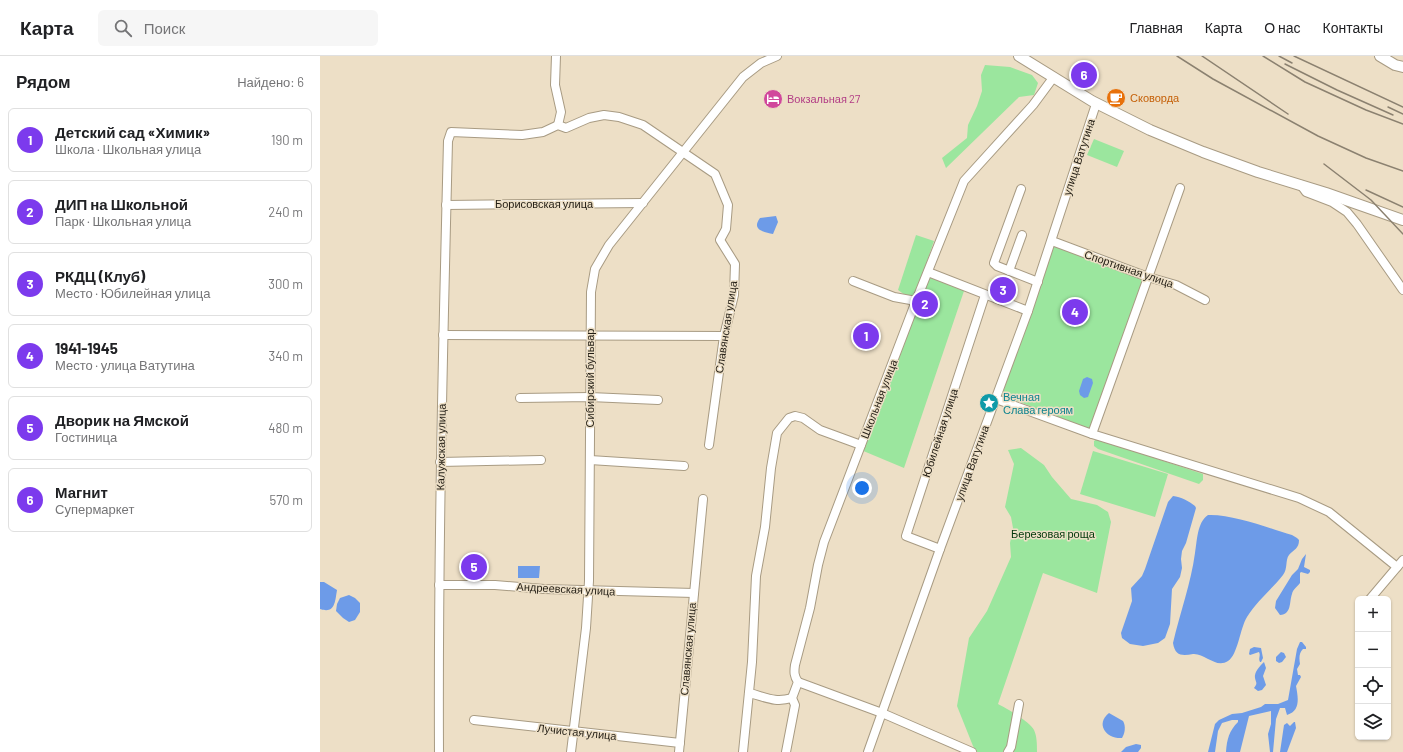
<!DOCTYPE html>
<html lang="ru">
<head>
<meta charset="utf-8">
<style>
  body { margin:0; font-family:Barlow,sans-serif; background:#f6f6f6; color:#202124 }
  .controls { position:absolute; right:12px; bottom:12px; display:grid; overflow:hidden; border-radius:6px; box-shadow:0 1px 3px #0004 }
  .controls button { width:36px; height:36px; display:grid; place-items:center; padding:0; border:0; border-bottom:1px solid #e0e0e0; background:#fff; color:#202124; font:20px sans-serif }
  .you { position:absolute; left:542px; top:432px; width:14px; height:14px; margin:-10px; border:3px solid #fff; border-radius:50%; background:#1a73e8; box-shadow:0 0 0 6px #1a73e833 }
  .badge { display:grid; place-items:center; width:26px; height:26px; border-radius:50%; background:#7c3aed; color:#fff; font-size:13px; font-weight:700 }
  .pin { position:absolute; translate:-50% -50%; border:2px solid #fff; box-shadow:0 1px 4px #0006 }
  .list { margin:0; padding:0; list-style:none }
  h2 { display:flex; justify-content:space-between; align-items:center; height:52px; margin:0; padding:0 16px; font-size:17px }
  h2 small { font-size:13px; font-weight:400; color:#757577 }
  .list li { display:grid; grid-template-columns:26px 1fr auto; gap:12px; align-items:center; box-sizing:border-box; height:64px; margin:0 8px 8px; padding:0 8px; border:1px solid #e0e0e0; border-radius:6px }
  .list b { display:block; font-size:15px; white-space:nowrap }
  .list p { margin:0; font-size:13px; white-space:nowrap; color:#757577 }
  .list em { font-size:13px; font-style:normal; color:#757577 }
  .icon { flex:none; width:22px; height:22px; fill:none; stroke:currentColor; stroke-width:2; stroke-linecap:round; stroke-linejoin:round }
  .map { position:relative; flex:none; width:1083px; height:696px; overflow:hidden }
  header { display:flex; align-items:center; gap:24px; box-sizing:border-box; height:56px; padding:0 20px; background:#fff; border-bottom:1px solid #e0e0e0 }
  header strong { font-size:19px }
  nav { display:flex; gap:22px; margin-inline-start:auto; font-size:14px }
  .search { width:280px; height:36px; background:#f6f6f6; display:flex; align-items:center; gap:10px; box-sizing:border-box; padding:0 14px; border-radius:6px; color:#757577; font-size:15px }
  main { display:flex }
  aside { flex:1; background:#fff }
  .map>svg:first-child { display:block }
</style>
</head>
<body>
<header>
<strong>Карта</strong>
<div class="search"><svg class="icon" aria-label="search" viewBox="0 0 24 24"><circle cx="10" cy="10" r="6"/><path d="M15 15l6 6"/></svg>Поиск</div>
<nav><a>Главная</a><a>Карта</a><a>О нас</a><a>Контакты</a></nav>
</header>
<main>
<aside>
<h2>Рядом<small>Найдено: 6</small></h2>
<ul class="list">
<li><span class="badge">1</span><div><b>Детский сад «Химик»</b><p>Школа · Школьная улица</p></div><em>190 m</em></li>
<li><span class="badge">2</span><div><b>ДИП на Школьной</b><p>Парк · Школьная улица</p></div><em>240 m</em></li>
<li><span class="badge">3</span><div><b>РКДЦ (Клуб)</b><p>Место · Юбилейная улица</p></div><em>300 m</em></li>
<li><span class="badge">4</span><div><b>1941-1945</b><p>Место · улица Ватутина</p></div><em>340 m</em></li>
<li><span class="badge">5</span><div><b>Дворик на Ямской</b><p>Гостиница</p></div><em>480 m</em></li>
<li><span class="badge">6</span><div><b>Магнит</b><p>Супермаркет</p></div><em>570 m</em></li>
</ul>
</aside>
<div class="map">
<svg width="1083" height="696" viewBox="0 0 1083 696">
  <rect width="100%" height="100%" fill="#eddfc6"/>
  <!-- green -->
  <g fill="#9be69e">
    <path d="M665,9L690,11L712,19L718,27L714,39L699,41L626,112L622,102L647,82L648,69L657,50L662,35L661,19Z"/>
    <path d="M774,83L804,95L797,111L767,99Z"/>
    <path d="M596,179L614,185L595,240L585,239L578,234Z"/>
    <path d="M733,189L824,223L771,374L682,339Z"/>
    <path d="M608,217L645,232L584,412L541,394Z"/>
    <path d="M777,383L883,418V424L879,428L778,393L774,390V385Z"/>
    <path d="M701,392L724,409L732,421L751,443L777,449L788,456L791,466L777,537L723,517L678,648C686,652 710,666 714,674C717,680 717,689 717,696H657L653,690L637,650L649,582L667,555L691,501L690,487L693,472L691,461L685,451L694,408L688,394Z"/>
    <path d="M773,395L848,418L835,461L760,438Z"/>
  </g>
  <!-- water -->
  <g fill="#6d9be8">
    <path d="M456,160L458,166L453,178C444,176 431,174 440,162Z"/>
    <path d="M767,321L772,323L773,327L768,341L764,342L760,339L759,335L763,323Z"/>
    <path d="M853,440C861,441 869,445 875,450L876,452L866,487L862,495L861,503L862,512L860,521L852,533L850,568L845,582L838,587L823,590L810,588L802,582L801,577L812,545L811,532L822,520L825,513L848,446Z"/>
    <path d="M888,459C913,458 948,472 972,479L977,482L979,484C979,493 974,493 969,499C965,504 968,513 963,519C952,533 937,545 927,561C920,572 918,599 908,605C896,613 885,597 873,598C862,600 855,600 853,587C860,557 871,527 875,497C877,486 877,466 888,459Z"/>
    <path d="M986,498L984,511L990,514V516L988,518L981,516L980,517V527C977,531 973,533 972,538C969,546 972,558 960,559L955,552L956,545L972,519L978,513L982,503Z"/>
    <path d="M198,510H220L219,522H198Z"/>
    <path d="M0,526H4L17,534C15,546 15,558 0,553Z"/>
    <path d="M29,539L35,542L40,547V556L35,564L29,566L23,562L16,555L17,548L20,542Z"/>
    <path d="M980,586H982L986,591V593H983C979,597 979,602 980,608L977,613L978,619H980L981,621L976,630C978,641 981,655 967,659L965,652H960L956,663L953,696H950L948,678L951,668V655L929,660L920,696H906C907,683 909,675 918,666V664H912L902,667L898,675L895,696H888L895,668L899,664L912,658L922,657L941,651L945,648H958L968,644L977,593Z"/>
    <path d="M934,591L941,592L943,602L941,606H940C938,602 941,600 939,596L930,599L929,598L930,593Z"/>
    <path d="M961,596L964,597L966,601L962,606L959,607L956,605V601Z"/>
    <path d="M944,606L946,612L943,620L946,629L942,634L938,635L934,632C938,627 936,627 935,622C934,616 940,610 944,606Z"/>
    <path d="M789,657L803,665C806,670 805,677 802,682C786,683 775,668 789,657Z"/>
    <path d="M974,666H975L976,672L967,696H960L964,669L967,667L970,670Z"/>
    <path d="M816,688L821,689V692L818,696H801L806,691Z"/>
  </g>
  <g fill="none" stroke-linecap="round" stroke-linejoin="round">
    <!-- minor casing -->
    <g stroke="#a89b83" stroke-width="10">
      <g id="minor">
        <path d="M236,0L235,29L241,56L238,69"/>
        <path d="M981,129L986,136L1012,146L1027,156L1037,168L1083,234"/>
        <path d="M701,133L674,207L677,210L718,226"/>
        <path d="M126,149L323,147"/>
        <path d="M732,185L828,221L856,229L885,244"/>
        <path d="M689,215L702,179"/>
        <path d="M608,216L708,255"/>
        <path d="M533,225L574,241L596,245"/>
        <path d="M123,279L404,280"/>
        <path d="M200,342L270,341L338,344"/>
        <path d="M676,343L772,378L979,442L1009,456L1077,511"/>
        <path d="M772,378L860,132"/>
        <path d="M270,404L364,410"/>
        <path d="M120,406L221,404"/>
        <path d="M620,493L586,480L665,239"/>
        <path d="M119,529H175L224,533L374,537"/>
        <path d="M1050,543L1083,504"/>
        <path d="M478,626L562,657L652,696"/>
        <path d="M429,637C446,641 454,647 472,642"/>
        <path d="M154,664L360,687"/>
        <path d="M119,696C118,492 123,289 128,85L131,76L202,79L223,76L238,69L246,72L269,62L284,59L299,61L323,69L395,118L408,149L406,173L400,184L415,208L414,239L404,280L389,389"/>
        <path d="M251,696L266,572L269,525L271,236L275,213L289,189L423,21L441,7L457,0"/>
        <path d="M359,696L383,443"/>
        <path d="M423,696L432,606L436,520L445,471L451,412L457,377L469,362L475,360L483,362L500,374L541,389"/>
        <path d="M466,696L475,649L472,642L478,626C474,620 474,616 475,609L490,552L498,509L504,486L596,245L644,125L713,49L733,22"/>
        <path d="M548,696L620,493L708,255L776,48"/>
        <path d="M688,696L691,691L699,648"/>
      </g>
    </g>
    <!-- major casing -->
    <g stroke="#a89b83" stroke-width="12">
      <g id="major">
        <path d="M699,0L772,45L830,74L883,96L938,116L1006,137L1083,164"/>
        <path d="M1060,0L1075,9L1083,11"/>
      </g>
    </g>
    <!-- minor -->
    <use href="#minor" stroke="#fff" stroke-width="8"/>
    <!-- major -->
    <use href="#major" stroke="#fff" stroke-width="10"/>
    <!-- rail -->
    <g stroke="#8b8170" stroke-width="1.5">
      <path d="M857,0L893,23L998,80L1046,102L1083,115"/>
      <path d="M882,0L968,58"/>
      <path d="M943,0L985,26L1046,54L1083,68"/>
      <path d="M959,0L972,7"/>
      <path d="M974,0L1083,51"/>
      <path d="M965,8L1017,34L1073,59"/>
      <path d="M1068,51L1083,58"/>
      <path d="M1004,108L1051,144L1083,178"/>
      <path d="M1046,134L1083,151"/>
    </g>
  </g>
  <!-- icons -->
  <defs>
    <g id="cafe-disc" transform="scale(1)"><circle r="9.5" fill="#e8710a" stroke="#eddfc6"/><path d="M-5.5-4.5H6V0H3Q3 3.5 0 3.5H-2.5Q-5.5 3.5-5.5 0ZM3-3.2v2h1.7v-2ZM-6 4.5H4V6H-6Z" fill="#fff"/></g>
    <g id="hotel-disc" transform="scale(1)"><circle r="9.5" fill="#d1479c" stroke="#eddfc6"/><path d="M-6-4.5h1.5V1H6V5H4.5V3h-9V5H-6ZM-4 0a1.8 1.8 0 1 1 3.6 0ZM.5 0V-2.5h3Q6-2.5 6 0Z" fill="#fff"/></g>
    <g id="sight-disc" transform="scale(1)"><circle r="9.5" fill="#0f9aa8" stroke="#eddfc6"/><path d="M0-6L1.8-2.2L6-1.7L2.9 1.2L3.7 5.4L0 3.3L-3.7 5.4L-2.9 1.2L-6-1.7L-1.8-2.2Z" fill="#fff"/></g>
  </defs>
  <g fill-rule="evenodd">
    <use href="#cafe-disc" x="796" y="42"/>
    <use href="#hotel-disc" x="453" y="43"/>
    <use href="#sight-disc" x="669" y="347"/>
  </g>
  <g text-anchor="middle" stroke-width="3" stroke-linejoin="round" paint-order="stroke">
    <!-- food labels -->
    <g font-size="11" fill="#c56008" stroke="#eddfc6" text-anchor="start">
      <text x="810" y="46">Сковорда</text>
    </g>
    <!-- hotel labels -->
    <g font-size="11" fill="#b23c85" stroke="#eddfc6" text-anchor="start">
      <text x="467" y="47">Вокзальная 27</text>
    </g>
    <!-- street labels -->
    <g font-size="11" fill="#221d14" stroke="#eddfc6">
      <text transform="translate(759 101) rotate(-72)" y="4">улица Ватутина</text>
      <text x="224" y="152">Борисовская улица</text>
      <text transform="translate(809 213) rotate(19)" y="4">Спортивная улица</text>
      <text transform="translate(406 271) rotate(-81)" y="4">Славянская улица</text>
      <text transform="translate(270 322) rotate(-90)" y="4">Сибирский бульвар</text>
      <text transform="translate(559 343) rotate(-69)" y="4">Школьная улица</text>
      <text transform="translate(620 377) rotate(-72)" y="4">Юбилейная улица</text>
      <text transform="translate(121 391) rotate(-89)" y="4">Калужская улица</text>
      <text transform="translate(652 407) rotate(-70)" y="4">улица Ватутина</text>
      <text transform="translate(246 533) rotate(3)" y="4">Андреевская улица</text>
      <text transform="translate(368 593) rotate(-85)" y="4">Славянская улица</text>
      <text transform="translate(257 676) rotate(6)" y="4">Лучистая улица</text>
    </g>
    <!-- culture labels -->
    <g font-size="11" fill="#0d838f" stroke="#eddfc6" text-anchor="start">
      <text x="683" y="345">Вечная<tspan x="683" dy="13">Слава героям</tspan></text>
    </g>
    <!-- park labels -->
    <g font-size="11" fill="#00380a" stroke="#eddfc6">
      <text x="733" y="482">Березовая роща</text>
    </g>
  </g>
</svg>
<div class="controls">
<button>+</button>
<button>−</button>
<button><svg class="icon" aria-label="locate" viewBox="0 0 24 24"><circle cx="12" cy="12" r="6"/><path d="M12 2v4M12 18v4M2 12h4M18 12h4"/></svg></button>
<button><svg class="icon" aria-label="layers" viewBox="0 0 24 24"><path d="M12 4l9 5-9 5-9-5zM3 14l9 5 9-5"/></svg></button>
</div>
<div class="you"></div>
<div class="pin badge" style="left:546px;top:280px">1</div>
<div class="pin badge" style="left:605px;top:248px">2</div>
<div class="pin badge" style="left:683px;top:234px">3</div>
<div class="pin badge" style="left:755px;top:256px">4</div>
<div class="pin badge" style="left:154px;top:511px">5</div>
<div class="pin badge" style="left:764px;top:19px">6</div>
</div>
</main>
</body>
</html>
